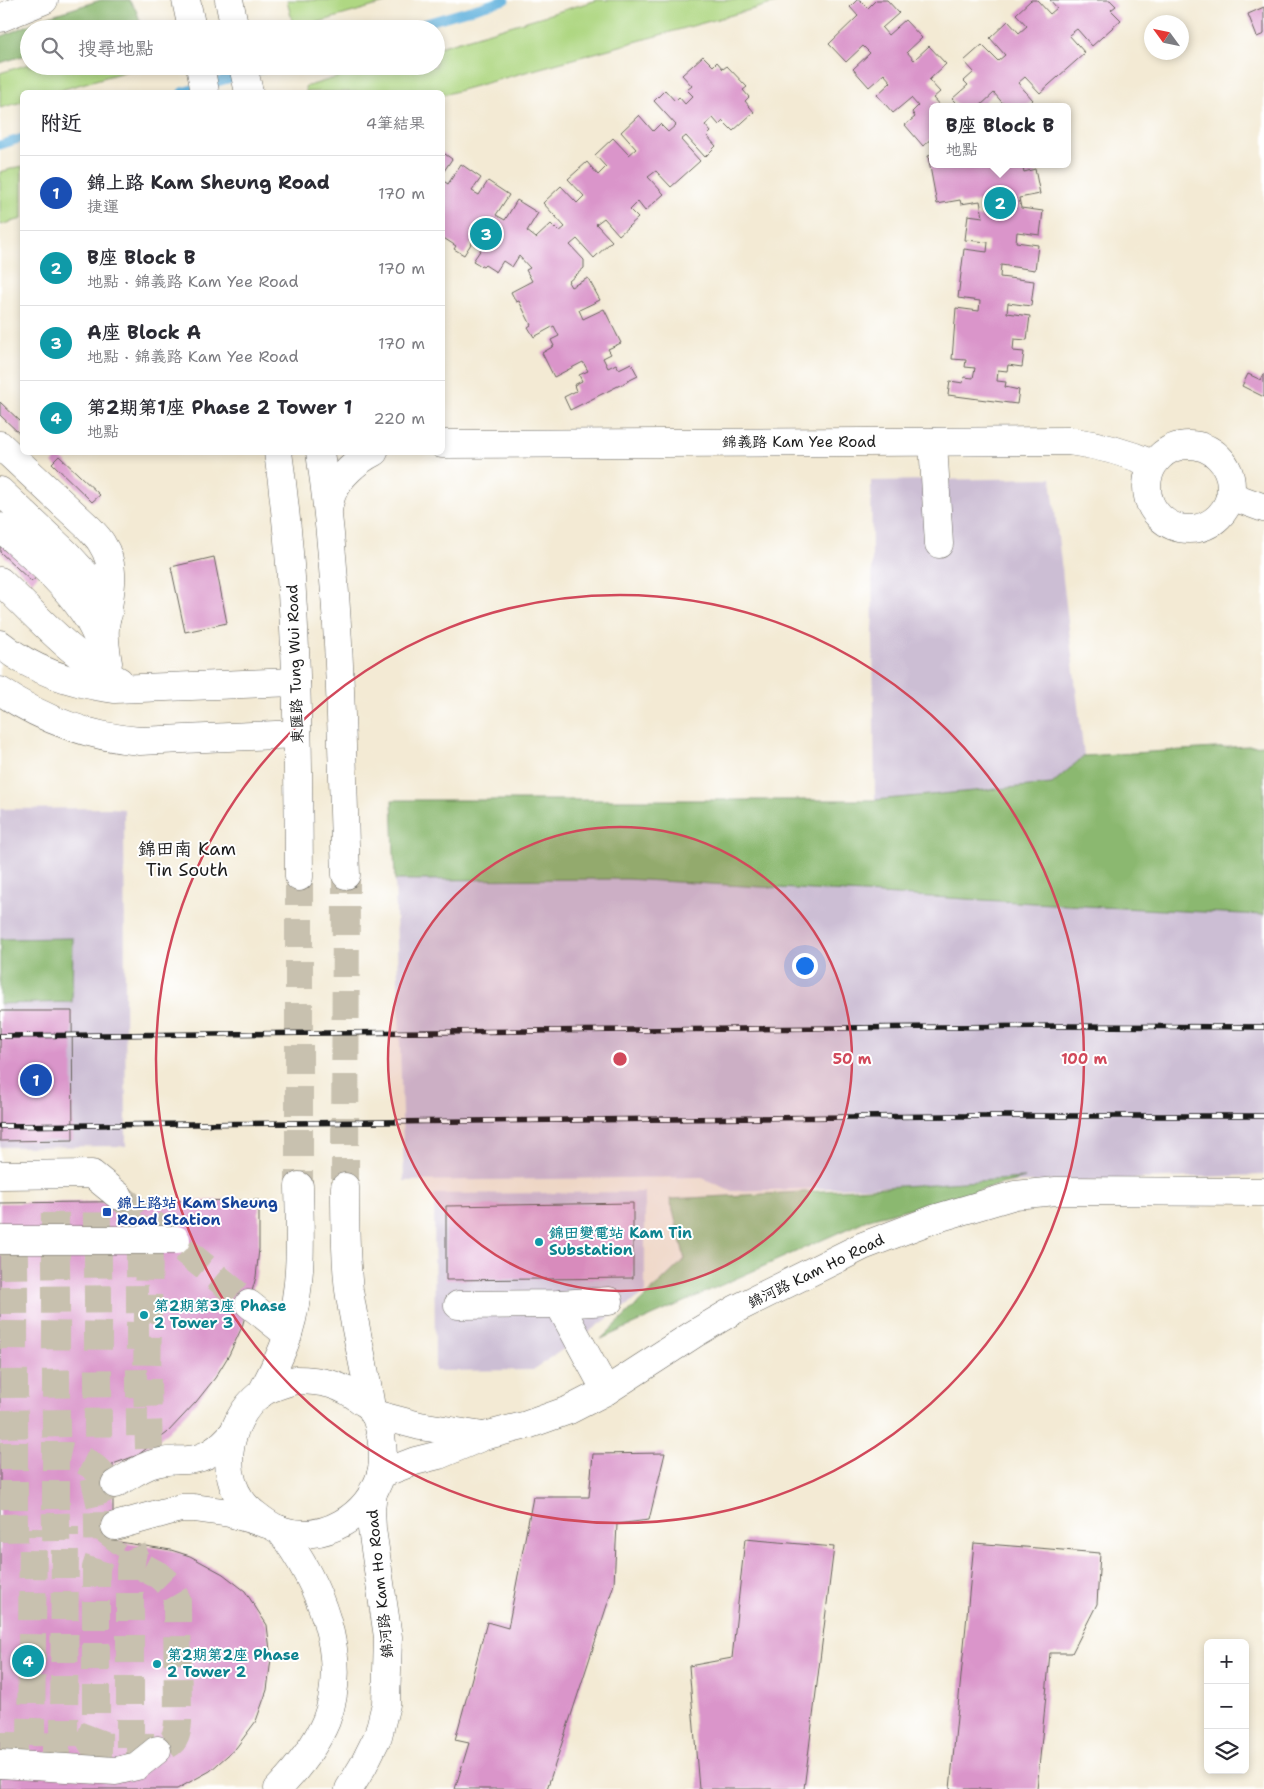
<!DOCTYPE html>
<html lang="zh-TW">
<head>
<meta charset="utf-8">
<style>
  body { margin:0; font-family:"Shantell Sans","LXGW WenKai TC",sans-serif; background:#f7f7f7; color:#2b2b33 }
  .controls { position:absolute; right:15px; bottom:15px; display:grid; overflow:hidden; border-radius:8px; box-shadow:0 2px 8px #0003 }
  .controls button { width:45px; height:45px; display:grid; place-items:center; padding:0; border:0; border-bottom:1px solid #e1e1e2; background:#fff; color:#2b2b33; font:25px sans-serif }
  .compass { position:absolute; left:1144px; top:15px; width:45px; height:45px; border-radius:50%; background:#fff; box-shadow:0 2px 8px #0003; rotate:303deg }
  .you { position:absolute; left:804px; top:965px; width:18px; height:18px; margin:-12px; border:4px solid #fff; border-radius:50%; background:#1a73e8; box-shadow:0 0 0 8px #1a73e833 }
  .badge { display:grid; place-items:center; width:32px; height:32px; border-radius:50%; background:#d1495b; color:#fff; font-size:16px; font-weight:700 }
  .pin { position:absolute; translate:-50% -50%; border:2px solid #fff; box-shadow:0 1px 5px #0006 }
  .popup { position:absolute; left:929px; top:103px; width:142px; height:65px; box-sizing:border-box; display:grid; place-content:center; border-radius:8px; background:#fff; filter:drop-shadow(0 1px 4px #0005); font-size:16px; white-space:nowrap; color:#7c7c81 }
  .popup b { font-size:19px; color:#2b2b33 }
  .popup::after { content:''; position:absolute; left:50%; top:100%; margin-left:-10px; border:10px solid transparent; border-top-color:#fff }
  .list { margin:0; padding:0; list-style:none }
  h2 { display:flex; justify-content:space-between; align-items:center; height:65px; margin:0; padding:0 20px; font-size:21px }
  h2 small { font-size:16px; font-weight:400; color:#7c7c81 }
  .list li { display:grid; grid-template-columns:32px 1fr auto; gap:15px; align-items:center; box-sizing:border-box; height:75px; padding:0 20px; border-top:1px solid #e1e1e2 }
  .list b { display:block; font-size:19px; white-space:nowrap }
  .list p { margin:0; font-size:16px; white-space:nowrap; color:#7c7c81 }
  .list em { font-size:16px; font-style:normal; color:#7c7c81 }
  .icon { flex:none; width:28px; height:28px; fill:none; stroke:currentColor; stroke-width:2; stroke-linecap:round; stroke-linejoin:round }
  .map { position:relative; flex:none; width:1264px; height:1789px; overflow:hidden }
  .search { position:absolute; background:#fff; box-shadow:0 2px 8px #0003; left:20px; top:20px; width:425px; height:55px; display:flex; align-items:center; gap:12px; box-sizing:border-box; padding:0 18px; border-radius:28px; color:#7c7c81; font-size:19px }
  .panel { position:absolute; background:#fff; box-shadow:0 2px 8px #0003; left:20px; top:90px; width:425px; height:365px; border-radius:8px }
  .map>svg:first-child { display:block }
</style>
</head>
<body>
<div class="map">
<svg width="1264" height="1789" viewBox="0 0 1264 1789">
  <rect width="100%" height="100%" fill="#fff"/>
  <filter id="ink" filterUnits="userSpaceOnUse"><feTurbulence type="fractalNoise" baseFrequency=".02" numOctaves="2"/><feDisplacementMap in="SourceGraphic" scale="10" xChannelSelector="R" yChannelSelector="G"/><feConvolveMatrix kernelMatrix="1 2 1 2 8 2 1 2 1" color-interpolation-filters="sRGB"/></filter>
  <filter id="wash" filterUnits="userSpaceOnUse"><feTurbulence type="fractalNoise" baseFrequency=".0096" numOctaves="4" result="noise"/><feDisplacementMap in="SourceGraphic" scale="20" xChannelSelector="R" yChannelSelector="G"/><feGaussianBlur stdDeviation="1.12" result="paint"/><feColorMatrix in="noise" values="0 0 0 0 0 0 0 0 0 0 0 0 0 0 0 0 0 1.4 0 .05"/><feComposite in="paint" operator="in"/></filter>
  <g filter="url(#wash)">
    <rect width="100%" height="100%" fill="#f3ead4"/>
    <!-- industrial -->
    <g fill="#ccbed4">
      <path d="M1051,478L1084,756L1052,784L875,800L871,481Z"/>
      <path d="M110,808L124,809L126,1146L0,1147V809Z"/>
      <path d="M626,879L1102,907L1264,915V1175L732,1191L700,1177L404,1181L395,880Z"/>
      <path d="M645,1192V1293L533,1370L435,1371L434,1194Z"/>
    </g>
    <!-- green -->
    <g fill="#afd782" stroke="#667a4f">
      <path d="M287,0H395L295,29H294Z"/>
      <path d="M597,0H786L443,95L442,92H306L305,87L375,66H436V48Z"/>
      <path d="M29,64V66H144L54,92H22V102L0,108V73Z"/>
      <path d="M22,166V219L0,225V172Z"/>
    </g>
    <!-- forest -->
    <g fill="#8bb870" stroke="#546a46">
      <path d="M101,0H129L136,10L140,21L113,29H29V54L0,63V37L52,15Z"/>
      <path d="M1264,745V915L1102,907L626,879L395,880L392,800H875L1052,784L1084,756Z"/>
      <path d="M73,938L72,1002L0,1004V939Z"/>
      <path d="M1025,1178L869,1219L601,1339L685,1259L670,1199L840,1190Z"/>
    </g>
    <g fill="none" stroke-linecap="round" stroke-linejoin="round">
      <!-- stream -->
      <g stroke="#63b2dd" stroke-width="9">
        <path d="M405,29L505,0"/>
        <path d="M182,92L274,66"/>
        <path d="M0,145L22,138"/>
      </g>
    </g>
    <g id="blocks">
      <!-- building -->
      <g fill="#da95ca">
        <path d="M857,0H860L868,8L876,0H887L899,13L882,28L888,35L905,20L922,38L907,52L914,60L929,46L946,64L929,80L940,92L933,98L941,107H932V138L923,146L905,125L915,117L912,112L918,106L911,98L893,113L877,95L891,82L884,74L869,87L853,69L870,53L863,46L846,62L829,44L858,16L850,7Z"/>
        <path d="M1031,0H1037L1050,14L1057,8L1050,0H1110L1116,6L1111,10L1121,20L1092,46L1077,29L1069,35L1085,53L1040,93L1025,77L1018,83L1033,100L1025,107H1006L994,93L979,107H960L952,99L968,85L964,81L974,72L964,61L982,45L998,61L1005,55L990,38L1008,21L1019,33L1027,26L1016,14Z"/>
        <path d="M1264,7V34L1257,37L1248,14Z"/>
        <path d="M703,56L713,66L717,62L723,69L727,66L747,87L743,90L749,97L745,101L754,112L733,131L723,121L719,125L713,118L705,125L711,132L707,136L716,146L705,157L686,136L681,140L700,161L671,187L656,171L648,177L664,194L645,211L638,202L630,210L638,218L619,235L604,218L596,224L612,241L594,258L577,239L570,245L584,260V268L568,282L571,287L588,278L600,300L579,310L583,319L604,309L621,343L608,349L611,354L603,358L608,368L616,364L619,369L631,363L638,376L570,410L564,397L576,391L574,385L582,381L579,375L588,371L583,362L554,377L542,353L554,346L551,340L559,336L554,326L534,337L528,327L531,325L519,301L516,302L511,292L532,281L526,270L530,268L519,256L512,267L503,261L496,272L485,265L483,267L473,261L486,242L476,236L464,255L454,249L456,246L442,237V180L448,184L461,164L481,178L472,191L479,195L488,181L509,195L496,215L505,220L517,200L538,213L527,231L536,238L551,224L559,232L565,227L543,203L561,186L577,203L584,196L568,179L587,162L598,175L606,167L595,155L613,138L629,155L636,149L621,132L639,115L653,131L660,124L668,132L676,125L654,101L665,90L675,101L679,97L685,104L693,96L687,90L692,86L682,75Z"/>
        <path d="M442,152L452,159L442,174Z"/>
        <path d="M932,155V164H1022L1024,172L1035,169L1040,194L1019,198L1021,208L1043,211L1040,235L1017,232L1016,242L1038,245L1035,270L1001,265L1000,277L1034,281L1031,306L1008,303L1007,313L1030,316L1027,340L1014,339L1013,351L1024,352L1022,367L1008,365L1007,371L998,370L997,381L1006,382L1005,387L1019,390L1017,404L948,395L950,381L963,383L964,377L973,378L975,368L965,367L966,360L952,359L956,308L979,311L980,301L958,298L964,249L987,252L988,242L965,240L968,215L983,217L980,201L961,204L960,200L937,204L928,156Z"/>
        <path d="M1248,374L1261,380L1264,374V397L1242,386Z"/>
        <path d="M0,402L22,423V436L0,415Z"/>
        <path d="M59,456L100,495L92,502L52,463Z"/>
        <path d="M0,538L38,575L32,582L0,552Z"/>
        <path d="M214,557L227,623L185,632L171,567Z"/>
        <path d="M0,1011H72L73,1140L0,1141Z"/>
        <path d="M259,1200V1249L256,1277L242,1327L229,1355L215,1378L196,1402L167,1433L138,1455L113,1464V1541L171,1550L190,1556L223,1574L245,1591L267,1625L271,1659L267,1690L256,1721L236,1748L210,1771L177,1789H0V1203Z"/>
        <path d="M633,1203V1278L446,1280V1206Z"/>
        <path d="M665,1453L649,1520L617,1524L614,1584L547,1789H455L469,1743L455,1740L487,1622L508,1628L533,1497H589L593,1454Z"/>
        <path d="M745,1539L834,1547L804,1789H699L689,1666L732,1658Z"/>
        <path d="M974,1543L1100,1553L1097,1604L1072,1653H1050L1037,1789H950Z"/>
      </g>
    </g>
  </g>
  <g filter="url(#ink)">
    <use href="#blocks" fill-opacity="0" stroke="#67645c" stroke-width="1"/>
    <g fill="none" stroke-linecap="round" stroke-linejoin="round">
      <!-- minor-tunnel -->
      <g stroke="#c8c1af" stroke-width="28" stroke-dasharray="28 14" stroke-linecap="butt">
        <path d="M299,877V1186"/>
        <path d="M345,1187L346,875"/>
        <path d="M119,1196L249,1304"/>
        <path d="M41,1227L132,1226C142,1229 145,1233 149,1243L147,1383L149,1449"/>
        <path d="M0,1265L149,1263"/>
        <path d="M0,1300L148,1299"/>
        <path d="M0,1335L149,1336"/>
        <path d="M0,1384L147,1383"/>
        <path d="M0,1424L148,1422"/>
        <path d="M0,1456H69C88,1460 100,1470 110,1486"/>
        <path d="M0,1495H82L100,1491L115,1484"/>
        <path d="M0,1528L115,1526"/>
        <path d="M0,1746L161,1747C175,1744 177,1735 178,1722L177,1600L167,1583L160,1576L143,1567L136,1560L132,1548"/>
        <path d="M31,1746L33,1528"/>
        <path d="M64,1746L65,1527"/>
        <path d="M78,1747L90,1740L96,1724V1568L100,1556L114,1537"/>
        <path d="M130,1747V1569L134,1544"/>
      </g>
      <!-- minor casing -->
      <g stroke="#67645c" stroke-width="29">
        <g id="minor">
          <path d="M186,0L192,29"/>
          <path d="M229,0L235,29"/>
          <path d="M0,18L44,0"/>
          <path d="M200,66L205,92"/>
          <path d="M243,66L249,92"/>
          <path d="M933,442L939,544"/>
          <path d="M442,444L1069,441C1099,445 1125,452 1153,464"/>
          <circle cx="1189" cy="487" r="42"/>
          <path d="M0,445L90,529C94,534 99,538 102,544C119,570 108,599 105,628C104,640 106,651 108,663"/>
          <path d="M278,452C298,593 298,735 299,877"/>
          <path d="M320,452C341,593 341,734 346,875"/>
          <path d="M0,491L67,554L89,578L108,614"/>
          <path d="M1231,496L1264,508"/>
          <path d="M328,510C329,505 330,499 332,494C338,477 358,460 374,452"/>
          <path d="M0,527C29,554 62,580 84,613C93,625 98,638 103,651"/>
          <path d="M0,581C37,616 73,658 119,681"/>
          <path d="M0,644C33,671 74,684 115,689L296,682"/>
          <path d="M0,691C42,719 90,737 140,741L297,734"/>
          <path d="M0,1175L92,1174L119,1196"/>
          <path d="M345,1187C345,1221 345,1256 349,1290C355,1330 365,1368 371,1408"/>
          <path d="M249,1304L288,1335"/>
          <path d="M559,1304L606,1391"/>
          <path d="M458,1305L559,1304L609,1301"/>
          <path d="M261,1394C271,1374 282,1355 288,1334C303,1286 300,1236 299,1186"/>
          <path d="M115,1484C128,1477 142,1466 156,1463C167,1460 177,1460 187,1460C207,1459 221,1447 233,1433"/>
          <path d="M115,1526L165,1512L181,1508H194L230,1513L267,1524"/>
          <path d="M0,1764L116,1771L137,1766L157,1750"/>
        </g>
      </g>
      <!-- major casing -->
      <g stroke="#67645c" stroke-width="29">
        <g id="major">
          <path d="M295,1380C322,1380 341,1384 362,1401C365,1403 369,1405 371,1408C377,1415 379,1427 381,1436C383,1448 384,1463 381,1474C368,1517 323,1544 280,1530C269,1526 260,1518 251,1511C216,1481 226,1421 260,1394C270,1387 283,1384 295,1380Z"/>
          <path d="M374,1414L420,1426L483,1436"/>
          <path d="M381,1474L415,1461L439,1455L484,1436L527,1425L569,1410L606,1391L694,1334L736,1309L863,1246L934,1219L1015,1195L1056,1191L1264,1192"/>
          <path d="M278,1789C297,1769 315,1747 326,1721C351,1655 318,1581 279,1529"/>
          <path d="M349,1789L363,1766L378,1736L386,1704L388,1637L372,1529L371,1510L373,1491"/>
        </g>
      </g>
      <!-- minor -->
      <use href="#minor" stroke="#fff" stroke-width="28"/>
      <!-- major -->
      <use href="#major" stroke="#fff" stroke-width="28"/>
      <!-- rail casing -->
      <g stroke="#1c1c1c" stroke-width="5.5">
        <g id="rail">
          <path d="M0,1036L1060,1026L1264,1027"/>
          <path d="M0,1126L951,1116H1264"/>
        </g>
      </g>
      <!-- rail -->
      <use href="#rail" stroke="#fff" stroke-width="4" stroke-dasharray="11" stroke-linecap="butt"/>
      <!-- minor-bridge casing -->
      <g stroke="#67645c" stroke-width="29" stroke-linecap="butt">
        <path id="minor-bridge" d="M0,1240H176"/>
      </g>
      <!-- minor-bridge -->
      <use href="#minor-bridge" stroke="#fff" stroke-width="28"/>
    </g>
  </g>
  <!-- distance rings -->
  <circle cx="620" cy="1059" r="232" fill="#d1495b" fill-opacity=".12"/>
  <g fill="none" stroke="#d1495b" stroke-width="2.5">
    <circle cx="620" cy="1059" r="232"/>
    <circle cx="620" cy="1059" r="464"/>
  </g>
  <!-- markers -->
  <rect fill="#1a4fb4" stroke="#fff" stroke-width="2" x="102" y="1207" width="10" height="10" rx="2.5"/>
  <g fill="#0f9aa8" stroke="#fff" stroke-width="2">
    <circle cx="539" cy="1242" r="5"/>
    <circle cx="144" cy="1315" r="5"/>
    <circle cx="157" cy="1664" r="5"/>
  </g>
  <g text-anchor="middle" stroke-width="4" stroke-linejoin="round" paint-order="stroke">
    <!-- street labels -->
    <g font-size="15" fill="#1c1c1c" stroke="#fff">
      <text x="799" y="447">錦義路 Kam Yee Road</text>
      <text transform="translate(295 664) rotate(-92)" y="5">東匯路 Tung Wui Road</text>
      <text transform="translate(816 1271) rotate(-26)" y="5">錦河路 Kam Ho Road</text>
      <text transform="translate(380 1584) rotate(-96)" y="5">錦河路 Kam Ho Road</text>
    </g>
    <!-- transit labels -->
    <g font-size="15" font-weight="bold" fill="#164399" stroke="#fff" text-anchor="start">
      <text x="117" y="1208">錦上路站 Kam Sheung<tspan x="117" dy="17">Road Station</tspan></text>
    </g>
    <!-- culture labels -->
    <g font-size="15" font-weight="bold" fill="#0d838f" stroke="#fff" text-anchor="start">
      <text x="549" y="1238">錦田變電站 Kam Tin<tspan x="549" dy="17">Substation</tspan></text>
      <text x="154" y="1311">第2期第3座 Phase<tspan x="154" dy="17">2 Tower 3</tspan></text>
      <text x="167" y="1660">第2期第2座 Phase<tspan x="167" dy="17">2 Tower 2</tspan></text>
    </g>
    <!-- quarter labels -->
    <g font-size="18" fill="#1c1c1c" stroke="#fff">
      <text x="187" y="855">錦田南 Kam<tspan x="187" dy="21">Tin South</tspan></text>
    </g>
  </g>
  <circle cx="620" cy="1059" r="8" fill="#d1495b" stroke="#fff" stroke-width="2.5"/>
  <g font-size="15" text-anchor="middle" font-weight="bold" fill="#d1495b" stroke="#fff" stroke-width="4" stroke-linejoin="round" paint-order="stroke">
    <text x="852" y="1064">50 m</text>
    <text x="1084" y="1064">100 m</text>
  </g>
</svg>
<div class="controls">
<button>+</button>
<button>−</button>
<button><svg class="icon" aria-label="layers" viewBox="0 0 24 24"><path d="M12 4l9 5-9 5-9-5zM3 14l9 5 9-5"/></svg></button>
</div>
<svg class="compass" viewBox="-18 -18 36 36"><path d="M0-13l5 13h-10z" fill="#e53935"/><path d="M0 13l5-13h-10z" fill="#7c7c81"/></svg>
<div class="you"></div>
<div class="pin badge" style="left:36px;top:1080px;background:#1a4fb4">1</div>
<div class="pin badge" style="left:1000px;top:203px;background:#0f9aa8">2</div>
<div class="popup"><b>B座 Block B</b>地點</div>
<div class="pin badge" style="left:486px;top:234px;background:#0f9aa8">3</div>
<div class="pin badge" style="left:28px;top:1661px;background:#0f9aa8">4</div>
<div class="search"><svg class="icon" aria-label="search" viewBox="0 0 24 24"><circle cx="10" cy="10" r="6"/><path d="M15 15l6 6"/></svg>搜尋地點</div>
<section class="panel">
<h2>附近<small>4筆結果</small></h2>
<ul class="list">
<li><span class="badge" style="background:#1a4fb4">1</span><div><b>錦上路 Kam Sheung Road</b><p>捷運</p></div><em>170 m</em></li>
<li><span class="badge" style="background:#0f9aa8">2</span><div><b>B座 Block B</b><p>地點 · 錦義路 Kam Yee Road</p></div><em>170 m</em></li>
<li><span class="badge" style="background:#0f9aa8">3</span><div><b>A座 Block A</b><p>地點 · 錦義路 Kam Yee Road</p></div><em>170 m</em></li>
<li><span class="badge" style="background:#0f9aa8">4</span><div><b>第2期第1座 Phase 2 Tower 1</b><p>地點</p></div><em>220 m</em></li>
</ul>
</section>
</div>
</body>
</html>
